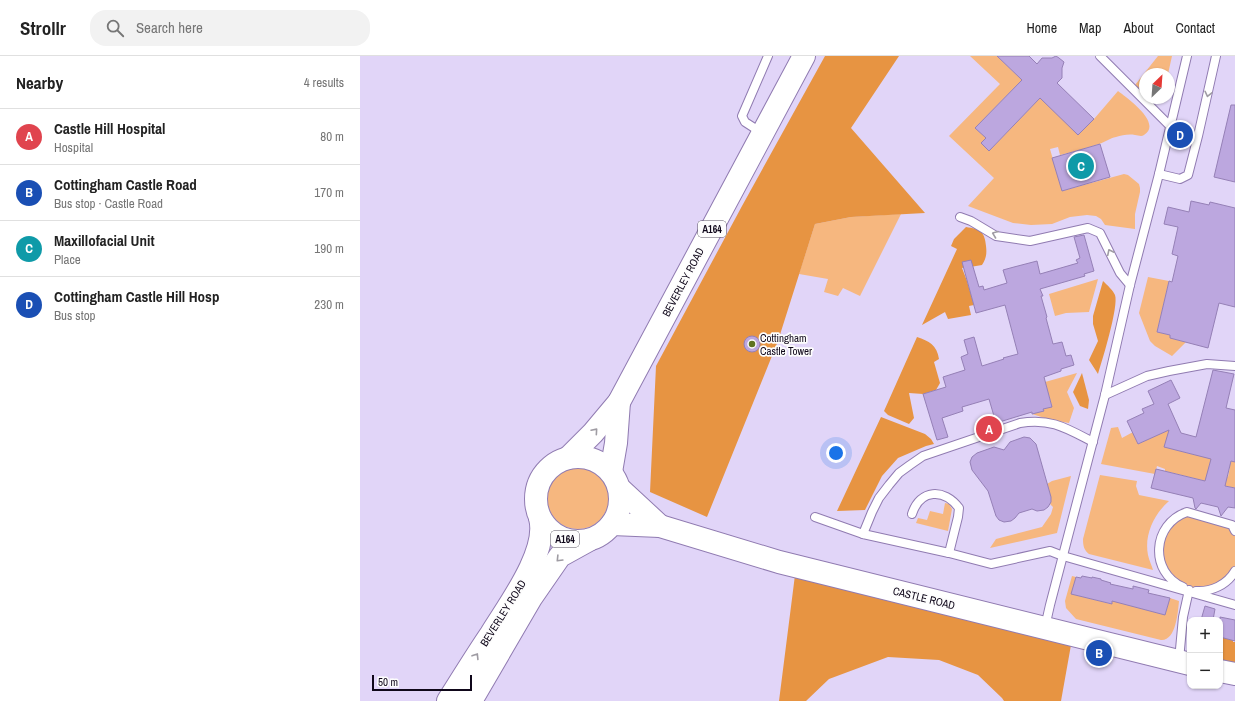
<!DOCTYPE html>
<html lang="en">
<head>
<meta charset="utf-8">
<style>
  body { margin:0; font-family:"Archivo Narrow",sans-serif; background:#f2f2f2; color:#222 }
  .controls { position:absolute; right:12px; bottom:12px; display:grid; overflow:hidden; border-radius:8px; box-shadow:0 1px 3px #0004 }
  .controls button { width:36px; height:36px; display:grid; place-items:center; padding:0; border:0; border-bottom:1px solid #e0e0e0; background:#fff; color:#222; font:20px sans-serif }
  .compass { position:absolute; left:779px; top:12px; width:36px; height:36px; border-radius:50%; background:#fff; box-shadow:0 1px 3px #0004; rotate:25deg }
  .scale { position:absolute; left:12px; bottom:10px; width:100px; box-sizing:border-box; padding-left:4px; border:2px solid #0f071a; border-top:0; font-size:11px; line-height:14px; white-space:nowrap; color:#0f071a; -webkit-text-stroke:3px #fdfdfd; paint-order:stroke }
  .you { position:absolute; left:476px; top:397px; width:14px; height:14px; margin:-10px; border:3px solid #fff; border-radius:50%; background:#1a73e8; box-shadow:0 0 0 6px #1a73e833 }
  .badge { display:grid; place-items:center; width:26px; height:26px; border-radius:50%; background:#111827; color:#fff; font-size:13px; font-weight:700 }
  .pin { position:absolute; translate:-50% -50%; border:2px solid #fff; box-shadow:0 1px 4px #0006 }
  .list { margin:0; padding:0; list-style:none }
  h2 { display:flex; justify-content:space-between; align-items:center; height:52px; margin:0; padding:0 16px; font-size:17px }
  h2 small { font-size:13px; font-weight:400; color:#767676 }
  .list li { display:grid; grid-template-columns:26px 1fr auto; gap:12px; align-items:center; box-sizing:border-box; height:56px; padding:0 16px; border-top:1px solid #e0e0e0 }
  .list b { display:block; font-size:15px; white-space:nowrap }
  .list p { margin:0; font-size:13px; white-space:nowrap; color:#767676 }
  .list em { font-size:13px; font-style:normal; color:#767676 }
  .icon { flex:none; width:22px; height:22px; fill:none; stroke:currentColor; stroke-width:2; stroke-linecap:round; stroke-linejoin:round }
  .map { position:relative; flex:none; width:875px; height:645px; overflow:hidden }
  header { display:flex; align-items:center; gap:24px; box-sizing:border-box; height:56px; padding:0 20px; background:#fff; border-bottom:1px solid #e0e0e0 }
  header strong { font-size:19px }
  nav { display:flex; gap:22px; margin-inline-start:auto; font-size:14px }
  .search { width:280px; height:36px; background:#f2f2f2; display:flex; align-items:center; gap:10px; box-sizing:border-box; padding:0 14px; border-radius:16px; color:#767676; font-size:15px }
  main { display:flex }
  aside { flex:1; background:#fff }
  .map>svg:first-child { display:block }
</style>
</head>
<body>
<header>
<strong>Strollr</strong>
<div class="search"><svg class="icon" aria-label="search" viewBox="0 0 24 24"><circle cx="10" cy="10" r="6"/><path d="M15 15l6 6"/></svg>Search here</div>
<nav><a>Home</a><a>Map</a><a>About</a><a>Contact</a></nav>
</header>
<main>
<aside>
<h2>Nearby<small>4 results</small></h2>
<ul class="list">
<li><span class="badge" style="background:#e0444e">A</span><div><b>Castle Hill Hospital</b><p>Hospital</p></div><em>80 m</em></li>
<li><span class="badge" style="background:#1a4fb4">B</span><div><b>Cottingham Castle Road</b><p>Bus stop · Castle Road</p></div><em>170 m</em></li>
<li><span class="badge" style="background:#0f9aa8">C</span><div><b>Maxillofacial Unit</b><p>Place</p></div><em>190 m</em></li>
<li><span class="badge" style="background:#1a4fb4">D</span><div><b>Cottingham Castle Hill Hosp</b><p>Bus stop</p></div><em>230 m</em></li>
</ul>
</aside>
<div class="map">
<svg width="875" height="645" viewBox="0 0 875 645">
  <rect width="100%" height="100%" fill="#e1d5f8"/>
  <!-- green -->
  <g fill="#f6b77f">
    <path d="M610,0H637L662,24L615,72L626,82L621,87L629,95L680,42L734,63L758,35C767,42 803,67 784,79C781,81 778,79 775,79C769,78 762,79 756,81C750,82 745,86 739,88C726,92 713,96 700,99L698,91L690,93L702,135L764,118L768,119L779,128L780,132V136L775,158V173L745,169L741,163L736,160L727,159L710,161L692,168L671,169L653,167L608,150L634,122L589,80L640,28Z"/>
    <path d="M798,0H812L808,18H785V37L775,29Z"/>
    <path d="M541,158L500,240L483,232L478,240L464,236L468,223L439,218L455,168L491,161Z"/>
    <path d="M788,221L809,225L797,276L810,279V282L826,286L812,300L795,290L790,285L779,257Z"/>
    <path d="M738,223L729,256L706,257L695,260L689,238Z"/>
    <path d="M717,317L707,336L714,352L709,367L691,364L672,358L684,355L683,353L692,350L685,326Z"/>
    <path d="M758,371L762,382L773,376L778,388L810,373L805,391L835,399L856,398L854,408L850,407L848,416L854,427L805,415V413L797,410L795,418L741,408L751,372Z"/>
    <path d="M867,404L875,406V432L857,428L864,420L868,421L870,411Z"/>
    <circle cx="218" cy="442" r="31"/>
    <path d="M740,419L777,425L776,430L779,439L809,445C794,458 784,479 788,499C789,504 792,510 793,514L729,498C724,494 723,490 723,483Z"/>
    <path d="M711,420L697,477L630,492L636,483L682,471L691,458L693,451L690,448L691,442L687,428L692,425Z"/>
    <path d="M585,447L589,448L592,453L588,475L556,467L558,462L567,464L570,455L583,458Z"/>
    <path d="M821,458L872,469L875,475V515L874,517L842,536L816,528L800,506L802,478Z"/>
    <path d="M712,520L716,521L712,538L751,548L756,530L765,548L805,559L810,542L819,545C818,556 816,585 801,584L716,563L706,552L705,545Z"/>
  </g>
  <!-- forest -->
  <g fill="#e79442">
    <path d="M465,0H539L491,72L565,157L491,161L455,168L418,285L347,461L290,436L296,310L382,150Z"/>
    <path d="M606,171C620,173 625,176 626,190C627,198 626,203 622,209L610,211L609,210L602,212L607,225L614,249L609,250L611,259L588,263L585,256L562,269L597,193L591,190L594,183Z"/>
    <path d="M743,225C747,229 753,234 755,239C759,250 742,305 738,318L729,304L738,285L733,268V260Z"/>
    <path d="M557,281C569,285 577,289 579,303L574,306L580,327L576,334L563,338L549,337L554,362L549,368L528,359L524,355Z"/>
    <path d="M722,317L729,344L728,353L720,350L713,336Z"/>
    <path d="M521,361L565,378L571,383L574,388L566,390L538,402L522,420L505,454L477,455Z"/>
    <path d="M435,519L711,589L701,645H644L642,642L618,619L579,604L528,601L469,623L446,645H419Z"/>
    <path d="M860,581L873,584V586H875V607L860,603Z"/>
  </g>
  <!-- building -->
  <g fill="#bca7df" stroke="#9580b6">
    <path d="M637,0H669L677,8L682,2H692L696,0L699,2L704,6L702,12V22L697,27L734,63L718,79L680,42L629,95L621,87L626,82L615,72L662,24Z"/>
    <path d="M871,49H875V126L854,121Z"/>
    <path d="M740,88L750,121L702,135L692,102Z"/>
    <path d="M831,145L849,149L850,146L875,152V251L859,247L848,292L810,282V279L797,276L809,225L812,226L818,200L812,198L818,171L804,168L808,151L829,156Z"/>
    <path d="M724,179L734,215L724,218L725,220L680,233L683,240H681L687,261L686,262L693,288L702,286L706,300L711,299L714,309L701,313V315L684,321L692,351L683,353L684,355L672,358V356L636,367L629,343L602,351L603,355L582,362L588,381L577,384L563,338L586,331L583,321L605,314L601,301L608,298L604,284L614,281L622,310L644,303L643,302L658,298L645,249L616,257L602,206L611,204L619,231L623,230L624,234L647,227L643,214L654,211L677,205L680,218L718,207L716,204L720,202L714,181Z"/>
    <circle cx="392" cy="288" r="8"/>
    <path d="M853,314L874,318L866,352L875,354V406L871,405L865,430L875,432V452L868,451L861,460L858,451L841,447L836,453L835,452L833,442L791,432L796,413L845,425L851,403L804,391L809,374L778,388L767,365L784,357L782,353L794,348L788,335L811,324L820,342L808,348L821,377L836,381Z"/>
    <path d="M664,381L670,382L676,388L691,441V446L688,451L684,454L677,455L672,453L659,457L655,462L651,465L644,466L639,464L636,460L628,435L612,414L610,406L612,401L617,397L634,391L644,394L650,386Z"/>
    <path d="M722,520L732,522V521L741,523V524L751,527L750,528L773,533V530L789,534L788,537L810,542L805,559L752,545V548L711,538L716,521L721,522Z"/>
    <path d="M845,550L855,553L853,564H841Z"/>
    <path d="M860,561L875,564V585L860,581Z"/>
  </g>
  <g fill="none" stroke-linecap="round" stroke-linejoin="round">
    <!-- lane casing -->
    <g stroke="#907bb1" stroke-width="10">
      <g id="lane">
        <path d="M740,0L810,70"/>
        <path d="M402,77L385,66L382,60L408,0"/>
        <path d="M799,118L820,123L828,119L838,80L856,0"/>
        <path d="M600,161L611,165L636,180L670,185L728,172L740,177L760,217L770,229"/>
        <path d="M745,339L787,320L809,315L847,308L875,310"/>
        <path d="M552,458C560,433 584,432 599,452L598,461L589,497"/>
        <path d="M455,461L503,478L589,497L631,508L690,495L703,500L875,549"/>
        <path d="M503,478L512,456L519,442L529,429L539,417L550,409L563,400L660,367C691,362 706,372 733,386"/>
        <path d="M823,531C789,516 792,468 827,456L872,469L875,475"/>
        <path d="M836,535C851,536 867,529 875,515"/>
        <path d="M685,571L690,549L745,339L770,229L799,118L827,0"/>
        <path d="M819,604L823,561L829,534"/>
      </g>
    </g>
    <!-- secondary casing -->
    <g stroke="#907bb1" stroke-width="24">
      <g id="secondary">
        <path d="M259,432L300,470"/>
        <path d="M252,468L300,470L419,506L830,608"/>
        <path d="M860,615L875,618"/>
      </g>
    </g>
    <!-- highway casing -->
    <g stroke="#907bb1" stroke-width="24">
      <g id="highway">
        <circle cx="218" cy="443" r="42"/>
        <path d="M208,402L233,377L259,346L444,0"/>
        <path d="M251,416L256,387L259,346"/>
        <path d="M88,645C102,623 116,600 131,578C148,550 189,496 180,462"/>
        <path d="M111,645L171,542L200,500L229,484"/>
      </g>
    </g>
    <!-- lane -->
    <use href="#lane" stroke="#fff" stroke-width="8"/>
    <!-- secondary -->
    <use href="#secondary" stroke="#fff" stroke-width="22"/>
    <!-- highway -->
    <use href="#highway" stroke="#fff" stroke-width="22"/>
  </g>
  <!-- one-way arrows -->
  <defs><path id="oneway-chevron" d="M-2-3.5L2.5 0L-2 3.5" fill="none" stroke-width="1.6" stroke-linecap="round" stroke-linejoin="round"/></defs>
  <g stroke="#9f9ca3">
    <use href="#oneway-chevron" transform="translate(848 38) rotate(103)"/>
    <use href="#oneway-chevron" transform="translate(635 178) rotate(-159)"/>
    <use href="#oneway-chevron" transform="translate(750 196) rotate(-116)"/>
    <use href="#oneway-chevron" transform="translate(235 375) rotate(-49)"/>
    <use href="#oneway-chevron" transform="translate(199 503) rotate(134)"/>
    <use href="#oneway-chevron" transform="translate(116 600) rotate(-58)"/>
  </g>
  <!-- markers -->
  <circle fill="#5f7322" stroke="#fdfdfd" stroke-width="1.5" cx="392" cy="288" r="4"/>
  <g text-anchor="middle" stroke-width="3.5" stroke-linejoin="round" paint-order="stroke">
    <!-- shield labels -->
    <g fill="#fdfdfd" stroke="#56515e" stroke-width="1">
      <rect x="338" y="165" width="28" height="16" rx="3"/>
      <rect x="191" y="475" width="28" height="16" rx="3"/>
    </g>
    <g font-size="10" font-weight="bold" fill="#0f071a">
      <text x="352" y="177">A164</text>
      <text x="205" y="487">A164</text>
    </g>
    <!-- street labels -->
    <g font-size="11" fill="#0f071a" stroke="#fdfdfd">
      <text transform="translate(323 226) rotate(-62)" y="4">BEVERLEY ROAD</text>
      <text transform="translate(564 542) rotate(14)" y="4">CASTLE ROAD</text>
      <text transform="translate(143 557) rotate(-58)" y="4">BEVERLEY ROAD</text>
    </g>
    <!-- poi labels -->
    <g font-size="11" fill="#0f071a" stroke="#fdfdfd" text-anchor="start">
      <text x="400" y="286">Cottingham<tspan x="400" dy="13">Castle Tower</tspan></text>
    </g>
  </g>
</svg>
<div class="controls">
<button>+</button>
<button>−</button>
</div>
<svg class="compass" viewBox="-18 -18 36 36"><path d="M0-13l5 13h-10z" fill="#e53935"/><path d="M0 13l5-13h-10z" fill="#767676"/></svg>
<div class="scale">50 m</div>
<div class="you"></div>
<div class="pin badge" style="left:629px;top:373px;background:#e0444e">A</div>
<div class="pin badge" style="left:739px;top:597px;background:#1a4fb4">B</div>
<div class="pin badge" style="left:721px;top:110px;background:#0f9aa8">C</div>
<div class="pin badge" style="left:820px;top:79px;background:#1a4fb4">D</div>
</div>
</main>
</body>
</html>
